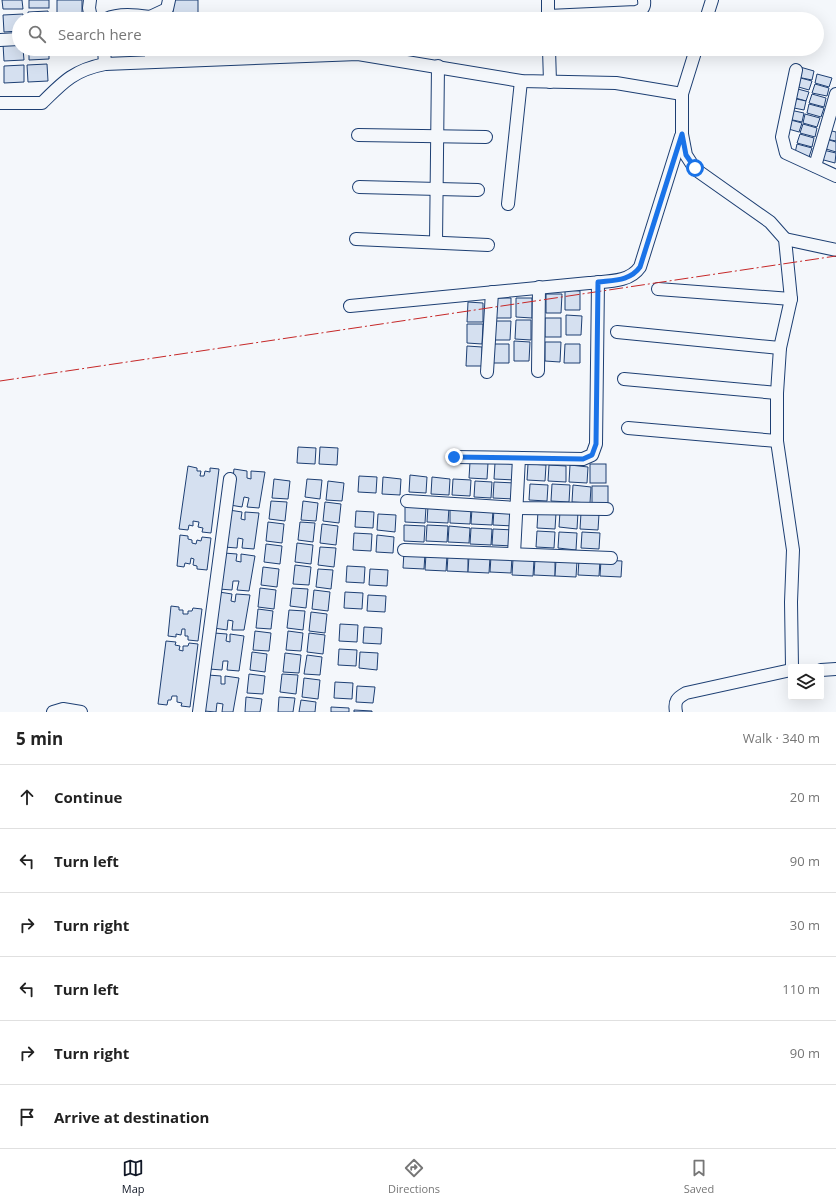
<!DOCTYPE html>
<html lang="en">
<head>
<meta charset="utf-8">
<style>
  body { margin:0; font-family:"Open Sans",sans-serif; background:#f2f2f2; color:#222 }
  .controls { position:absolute; right:12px; bottom:12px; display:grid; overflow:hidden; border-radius:4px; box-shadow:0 4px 16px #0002 }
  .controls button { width:36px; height:36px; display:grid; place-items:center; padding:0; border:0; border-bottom:1px solid #e0e0e0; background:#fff; color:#222; font:20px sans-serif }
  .stop { position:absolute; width:12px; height:12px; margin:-9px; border:3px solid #1a73e8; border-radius:50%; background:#fff }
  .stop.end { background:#1a73e8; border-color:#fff; box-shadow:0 1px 4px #0008 }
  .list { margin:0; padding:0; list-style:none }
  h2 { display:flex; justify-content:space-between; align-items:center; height:52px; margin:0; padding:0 16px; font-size:17px }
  h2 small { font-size:13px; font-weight:400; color:#767676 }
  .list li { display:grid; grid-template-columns:26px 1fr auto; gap:12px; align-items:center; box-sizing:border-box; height:64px; padding:0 16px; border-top:1px solid #e0e0e0 }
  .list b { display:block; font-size:15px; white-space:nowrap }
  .list em { font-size:13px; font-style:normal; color:#767676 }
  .icon { flex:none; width:22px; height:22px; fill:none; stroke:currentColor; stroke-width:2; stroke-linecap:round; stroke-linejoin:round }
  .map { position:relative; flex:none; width:836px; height:712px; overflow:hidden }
  .search { position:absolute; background:#fff; box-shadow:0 4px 16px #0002; left:12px; right:12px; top:12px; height:44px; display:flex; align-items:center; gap:10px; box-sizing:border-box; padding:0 14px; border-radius:22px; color:#767676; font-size:15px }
  .sheet { height:436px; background:#fff }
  nav { display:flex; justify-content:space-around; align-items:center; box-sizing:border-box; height:56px; border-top:1px solid #e0e0e0; background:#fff; font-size:11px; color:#767676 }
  nav a { display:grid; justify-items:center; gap:2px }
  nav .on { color:#111827 }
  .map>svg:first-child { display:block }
</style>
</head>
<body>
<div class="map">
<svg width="836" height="712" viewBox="0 0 836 712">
  <rect width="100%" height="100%" fill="#f4f7fb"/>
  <!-- building -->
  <g fill="#d5e0f0" stroke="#1d3f73">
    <path d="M2,0H22L23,9H3Z"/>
    <rect x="29" y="0" width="20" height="8"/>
    <rect x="57" y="0" width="25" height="19"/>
    <rect x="173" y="0" width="25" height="18"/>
    <path d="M48,11L49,19H28V12Z"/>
    <path d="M23,14V19H19V31L4,32L3,15Z"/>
    <path d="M19,43V49H23L24,60L4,61L3,44Z"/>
    <path d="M29,49H49V59L29,60Z"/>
    <rect x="57" y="49" width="43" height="1"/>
    <path d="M47,64L48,81L28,82L27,65Z"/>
    <path d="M24,65V82L4,83V66Z"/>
    <path d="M800,67L814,71L812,80L797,77Z"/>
    <path d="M817,74L832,78L829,87L815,83Z"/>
    <path d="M797,77L812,81L809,90L795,86Z"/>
    <path d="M815,84L829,88L827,96L812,93Z"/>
    <path d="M794,88L809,92L806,101L792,97Z"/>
    <path d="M812,94L826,98L824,107L809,103Z"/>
    <path d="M792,98L806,101L804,110L789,107Z"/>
    <path d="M809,104L824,108L821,117L807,113Z"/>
    <path d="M790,110L804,113L802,122L788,119Z"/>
    <path d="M805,114L820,118L817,127L803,123Z"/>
    <path d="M787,119L802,123L799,132L785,128Z"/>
    <path d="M803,124L817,128L815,137L800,133Z"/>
    <path d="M828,130L836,132V141L826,139Z"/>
    <path d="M800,134L814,138L812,147L797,143Z"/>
    <path d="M826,139L836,142V152L823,148Z"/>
    <path d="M797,144L812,148L809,157L795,153Z"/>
    <path d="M823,150L836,153L835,163L820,159Z"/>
    <path d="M565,290L580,291V310H565Z"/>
    <path d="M546,294H562L561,313H546Z"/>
    <path d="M496,298H511V318H495Z"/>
    <path d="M516,298H532V318L516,317Z"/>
    <path d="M468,302L483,303V322H467Z"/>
    <path d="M566,315L582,316L581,335H566Z"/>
    <rect x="545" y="318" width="16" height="19"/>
    <path d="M516,320H531V340L515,339Z"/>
    <path d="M495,321H511L510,340H495Z"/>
    <path d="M467,324H483L482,344L467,343Z"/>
    <path d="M514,341L530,342L529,361H514Z"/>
    <path d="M545,342H561L560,362L545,361Z"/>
    <path d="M494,344H509V363H493Z"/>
    <path d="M565,344H580V363H564Z"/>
    <path d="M467,346L482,347V366H466Z"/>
    <path d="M298,447L316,448L315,464L297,463Z"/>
    <path d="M320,447L338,448L337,465L319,464Z"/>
    <path d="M470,462L488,463L487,479L469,478Z"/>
    <path d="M495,463L516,464L515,480L494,479Z"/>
    <path d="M528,464L546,465L545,481L527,480Z"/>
    <rect x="590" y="464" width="16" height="19"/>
    <path d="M549,465L566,466V482L548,481Z"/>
    <path d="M570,465L588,467L587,483L569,482Z"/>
    <path d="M188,466L197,468V471H201L200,476H204L205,471L210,472V468L219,469L211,533L202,532L203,528L198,527L199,522L193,521V526L189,525L188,530L179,529Z"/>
    <path d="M234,469L247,471V478L251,479V471L265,472L259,508L247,507L249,498L244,497L242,507L230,505Z"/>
    <path d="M410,475L427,477L426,493L409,492Z"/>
    <path d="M359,476L377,477L376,493L358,492Z"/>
    <path d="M383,477L401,479L400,495L382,494Z"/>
    <path d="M432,477L450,479L449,495L431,494Z"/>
    <path d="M274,479L290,481L288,499L272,498Z"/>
    <path d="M307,479L322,480L320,499L305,497Z"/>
    <path d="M453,479L471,480L470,496L452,495Z"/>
    <path d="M328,481L344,483L342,501L326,500Z"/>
    <path d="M475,481L492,482L491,498L474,497Z"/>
    <path d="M494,482L515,483L514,499L493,498Z"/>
    <path d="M530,484L548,485L547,501L529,500Z"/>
    <path d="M552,484L570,485L569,502L551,501Z"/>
    <path d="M573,485L591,487L590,503L572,502Z"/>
    <rect x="592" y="486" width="16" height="19"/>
    <path d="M271,501L287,502L285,521L269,519Z"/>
    <path d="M303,501L318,503L316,521L301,520Z"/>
    <path d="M325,502L341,504L339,523L323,521Z"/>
    <path d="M405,506L426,507L425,523L405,522Z"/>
    <path d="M428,506L449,507L448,523L427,522Z"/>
    <path d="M450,507L471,508L470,524L450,523Z"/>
    <path d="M472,508L493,510L492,525L471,524Z"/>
    <path d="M494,509L515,510L514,526L493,525Z"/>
    <path d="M229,510L242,512L241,519L245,520V512L259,513L254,549L242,548L243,539L238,538L237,548L224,547Z"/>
    <path d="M356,511L374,512L373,528L355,527Z"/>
    <path d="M538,511L556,513L555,529L537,528Z"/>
    <path d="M560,511L578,512L577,529L559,527Z"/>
    <path d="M581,513L599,514L598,530L580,529Z"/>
    <path d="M378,514L396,515L395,532L377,530Z"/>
    <path d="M268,522L284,524L282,543L266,541Z"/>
    <path d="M300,522L315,523L313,542L298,540Z"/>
    <path d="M322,524L338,526L336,545L320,543Z"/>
    <path d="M404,525L425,526L424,542L404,541Z"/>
    <path d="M427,525L448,526L447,542L426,541Z"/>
    <path d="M449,526L470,528L469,543L448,542Z"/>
    <path d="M471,528L492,529L491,545L470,544Z"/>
    <path d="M493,529L514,530L513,546L492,545Z"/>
    <path d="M537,531L555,532L554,548L536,547Z"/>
    <path d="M559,532L577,533L576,550L558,548Z"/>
    <path d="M582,532L600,533L599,549L581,548Z"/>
    <path d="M354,533L372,534L371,551L353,550Z"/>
    <path d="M180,535L188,536V539L192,540V543L196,544L197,540L201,541L202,537L211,538L207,570L197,569V566L193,565L194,559L191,558L190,564L185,563L184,567L177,566Z"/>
    <path d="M377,535L394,537L393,553L376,552Z"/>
    <path d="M297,543L313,545L311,564L295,562Z"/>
    <path d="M266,544L282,546L280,564L264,562Z"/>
    <path d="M320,547L336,548L334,567L318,565Z"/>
    <path d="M404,552L425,553L424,569L403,568Z"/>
    <path d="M224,553L237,554L236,561L241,562V554L255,556L249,591L237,590L239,581H233L232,590L219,589Z"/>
    <path d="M426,554L447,555L446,571L425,570Z"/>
    <path d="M448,555L468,556V572L447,571Z"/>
    <path d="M469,556L490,557L489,573L468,572Z"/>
    <path d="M491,556L512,557L511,573L490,572Z"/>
    <path d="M513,559L534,560L533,576L512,575Z"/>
    <path d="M535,559L555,560V576L534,575Z"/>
    <path d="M579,559L600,560L599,576L578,575Z"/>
    <path d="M556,560L577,561L576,577L555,576Z"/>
    <path d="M601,560L622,561L621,577L600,576Z"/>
    <path d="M295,565L311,567L309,585L293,584Z"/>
    <path d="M347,566L365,567L364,583L346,582Z"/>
    <path d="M263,567L279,569L277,587L261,585Z"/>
    <path d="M318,569L333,570L331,589L316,587Z"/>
    <path d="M370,569L388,570L387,586L369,585Z"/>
    <path d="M260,588L276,590L274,609L258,607Z"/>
    <path d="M292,588L308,589L306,608L290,606Z"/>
    <path d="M314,590L330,592L328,611L312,609Z"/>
    <path d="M219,592L232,594L231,601L235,602L236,594L250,595L244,630H232L233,621L228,620L227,630L214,628Z"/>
    <path d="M345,592L363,593L362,609L344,608Z"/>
    <path d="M368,595L386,596L385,612L367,611Z"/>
    <path d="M171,606L179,607V610H183V614H188V611H192L193,608L202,609L198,641L188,640V636H185V629H182L181,635L176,634V637L168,636Z"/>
    <path d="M258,609L273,611L271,629L256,628Z"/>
    <path d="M289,610L305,611L303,630L287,628Z"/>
    <path d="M311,612L327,614L325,633L309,631Z"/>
    <path d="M340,624L358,625L357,642L339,641Z"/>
    <path d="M364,627L382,628L381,644L363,643Z"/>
    <path d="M255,631L271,633L269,651L253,650Z"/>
    <path d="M288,631L303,633L301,651L286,650Z"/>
    <path d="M214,633L227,634L226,641L230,642V634L244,636L239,671L227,670L228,661H223L222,670L209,669Z"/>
    <path d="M309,633L325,635L323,654L307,652Z"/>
    <path d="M166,641L176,642L175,645L180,646L179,650L183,651V646H188L189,643L198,644L190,707L181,706L182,703L177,702V696H172L171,700H168L167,705L158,704Z"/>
    <path d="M339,649L357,650L356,666L338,665Z"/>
    <path d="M252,652L267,654L265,672L250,670Z"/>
    <path d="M360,652L378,653L377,670L359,668Z"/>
    <path d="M285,653L301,655L299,673L283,672Z"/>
    <path d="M307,655L322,657L320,675L304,674Z"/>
    <path d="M249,674L265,676L263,694L247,693Z"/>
    <path d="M282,674L298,675L296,694L280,692Z"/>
    <path d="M208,675L221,676V684H225V676L239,678L233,712H222L223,704L217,703L216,712L204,711Z"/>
    <path d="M304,678L320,680L318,699L302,697Z"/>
    <path d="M335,682L353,683L352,699L334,698Z"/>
    <path d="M357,686L375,687L373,703L356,702Z"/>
    <path d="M246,697L262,699L260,712H245Z"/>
    <path d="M279,697L295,698L293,712H278Z"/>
    <path d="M301,700L316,702L315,712H299Z"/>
    <path d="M331,707L349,708V712H331Z"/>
    <path d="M354,710L372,711V712H354Z"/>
  </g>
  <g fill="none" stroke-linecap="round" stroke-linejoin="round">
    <!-- minor casing -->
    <g stroke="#1d3f73" stroke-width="14">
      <g id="minor">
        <path d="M90,0L89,8L91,18L97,19"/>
        <path d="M548,0V19"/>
        <path d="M548,16L636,12C643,10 645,7 644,0"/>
        <path d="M150,17L167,9L169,0"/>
        <path d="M106,19C119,13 136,15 150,17V19"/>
        <path d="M706,19L712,0"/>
        <path d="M0,40L19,39"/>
        <path d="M104,49L105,64"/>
        <path d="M151,49V62"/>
        <path d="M549,49L550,82"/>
        <path d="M696,49L682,94V134L686,155L695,169L770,222L785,239L791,299L780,348L777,393V441L793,550L791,602L792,667"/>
        <path d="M796,70L782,137L786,153L836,176"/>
        <path d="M0,103H42C63,82 74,70 105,64L358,54L521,81L616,83L682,94"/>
        <path d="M358,135L486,137"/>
        <path d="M815,166L836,94"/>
        <path d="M359,187L478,190"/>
        <path d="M508,204L521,81"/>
        <path d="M356,239L488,245"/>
        <path d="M785,239L836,250"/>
        <path d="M436,242L438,66"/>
        <path d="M658,289L791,299"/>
        <path d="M350,306L589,283C607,281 629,283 640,267L681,136"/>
        <path d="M617,332L780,348"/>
        <path d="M538,371L539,287"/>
        <path d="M487,372L492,292"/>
        <path d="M624,379L777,393"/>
        <path d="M628,428L777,441"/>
        <path d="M454,457L583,459L592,455L596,444L598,282"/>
        <path d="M407,501L516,508L607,509"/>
        <path d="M404,550L611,558"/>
        <path d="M514,554L519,458"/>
        <path d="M821,670L836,669"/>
        <path d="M53,712L63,709L81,712"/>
        <path d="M199,712L230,479"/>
        <path d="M676,712C674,701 677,698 686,693L791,670"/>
      </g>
    </g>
    <!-- minor -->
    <use href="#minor" stroke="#f4f7fb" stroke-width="12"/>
    <!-- power -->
    <path stroke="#c62828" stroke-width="1" stroke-dasharray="14 3 2 3" stroke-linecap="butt" d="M0,381L836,256"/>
  </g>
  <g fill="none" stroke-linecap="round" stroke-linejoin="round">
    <!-- route -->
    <path stroke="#1a73e8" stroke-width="5" d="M454,457L583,459L592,455L596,444L598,282C614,280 630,281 640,267L682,134L686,155L695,168"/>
  </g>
</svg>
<div class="controls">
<button><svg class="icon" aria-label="layers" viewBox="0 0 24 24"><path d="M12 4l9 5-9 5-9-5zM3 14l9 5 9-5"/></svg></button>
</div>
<div class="stop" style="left:695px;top:168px"></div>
<div class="stop end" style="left:454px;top:457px"></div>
<div class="search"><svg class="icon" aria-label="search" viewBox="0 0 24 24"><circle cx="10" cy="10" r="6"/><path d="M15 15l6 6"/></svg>Search here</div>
</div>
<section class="sheet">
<h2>5 min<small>Walk · 340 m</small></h2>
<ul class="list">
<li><svg class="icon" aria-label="ahead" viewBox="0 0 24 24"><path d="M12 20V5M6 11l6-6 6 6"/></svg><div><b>Continue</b></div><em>20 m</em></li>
<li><svg class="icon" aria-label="left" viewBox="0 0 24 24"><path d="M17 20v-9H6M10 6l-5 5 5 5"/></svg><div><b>Turn left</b></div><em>90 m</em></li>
<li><svg class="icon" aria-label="right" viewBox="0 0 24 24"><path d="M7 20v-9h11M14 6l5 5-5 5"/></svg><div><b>Turn right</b></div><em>30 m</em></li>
<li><svg class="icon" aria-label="left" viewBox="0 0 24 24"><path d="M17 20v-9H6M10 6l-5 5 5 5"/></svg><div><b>Turn left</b></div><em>110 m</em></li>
<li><svg class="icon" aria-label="right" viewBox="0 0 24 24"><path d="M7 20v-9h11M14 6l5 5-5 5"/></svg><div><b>Turn right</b></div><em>90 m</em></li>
<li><svg class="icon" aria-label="arrive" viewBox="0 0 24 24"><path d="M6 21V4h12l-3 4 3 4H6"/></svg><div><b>Arrive at destination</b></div></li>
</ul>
</section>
<nav>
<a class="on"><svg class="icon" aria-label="map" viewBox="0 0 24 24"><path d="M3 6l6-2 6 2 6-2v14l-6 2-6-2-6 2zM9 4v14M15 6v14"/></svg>Map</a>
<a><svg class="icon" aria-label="directions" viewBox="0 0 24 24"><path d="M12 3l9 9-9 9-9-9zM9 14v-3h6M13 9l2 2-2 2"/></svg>Directions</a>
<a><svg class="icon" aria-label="saved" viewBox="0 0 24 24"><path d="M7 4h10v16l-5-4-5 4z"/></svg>Saved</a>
</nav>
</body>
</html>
